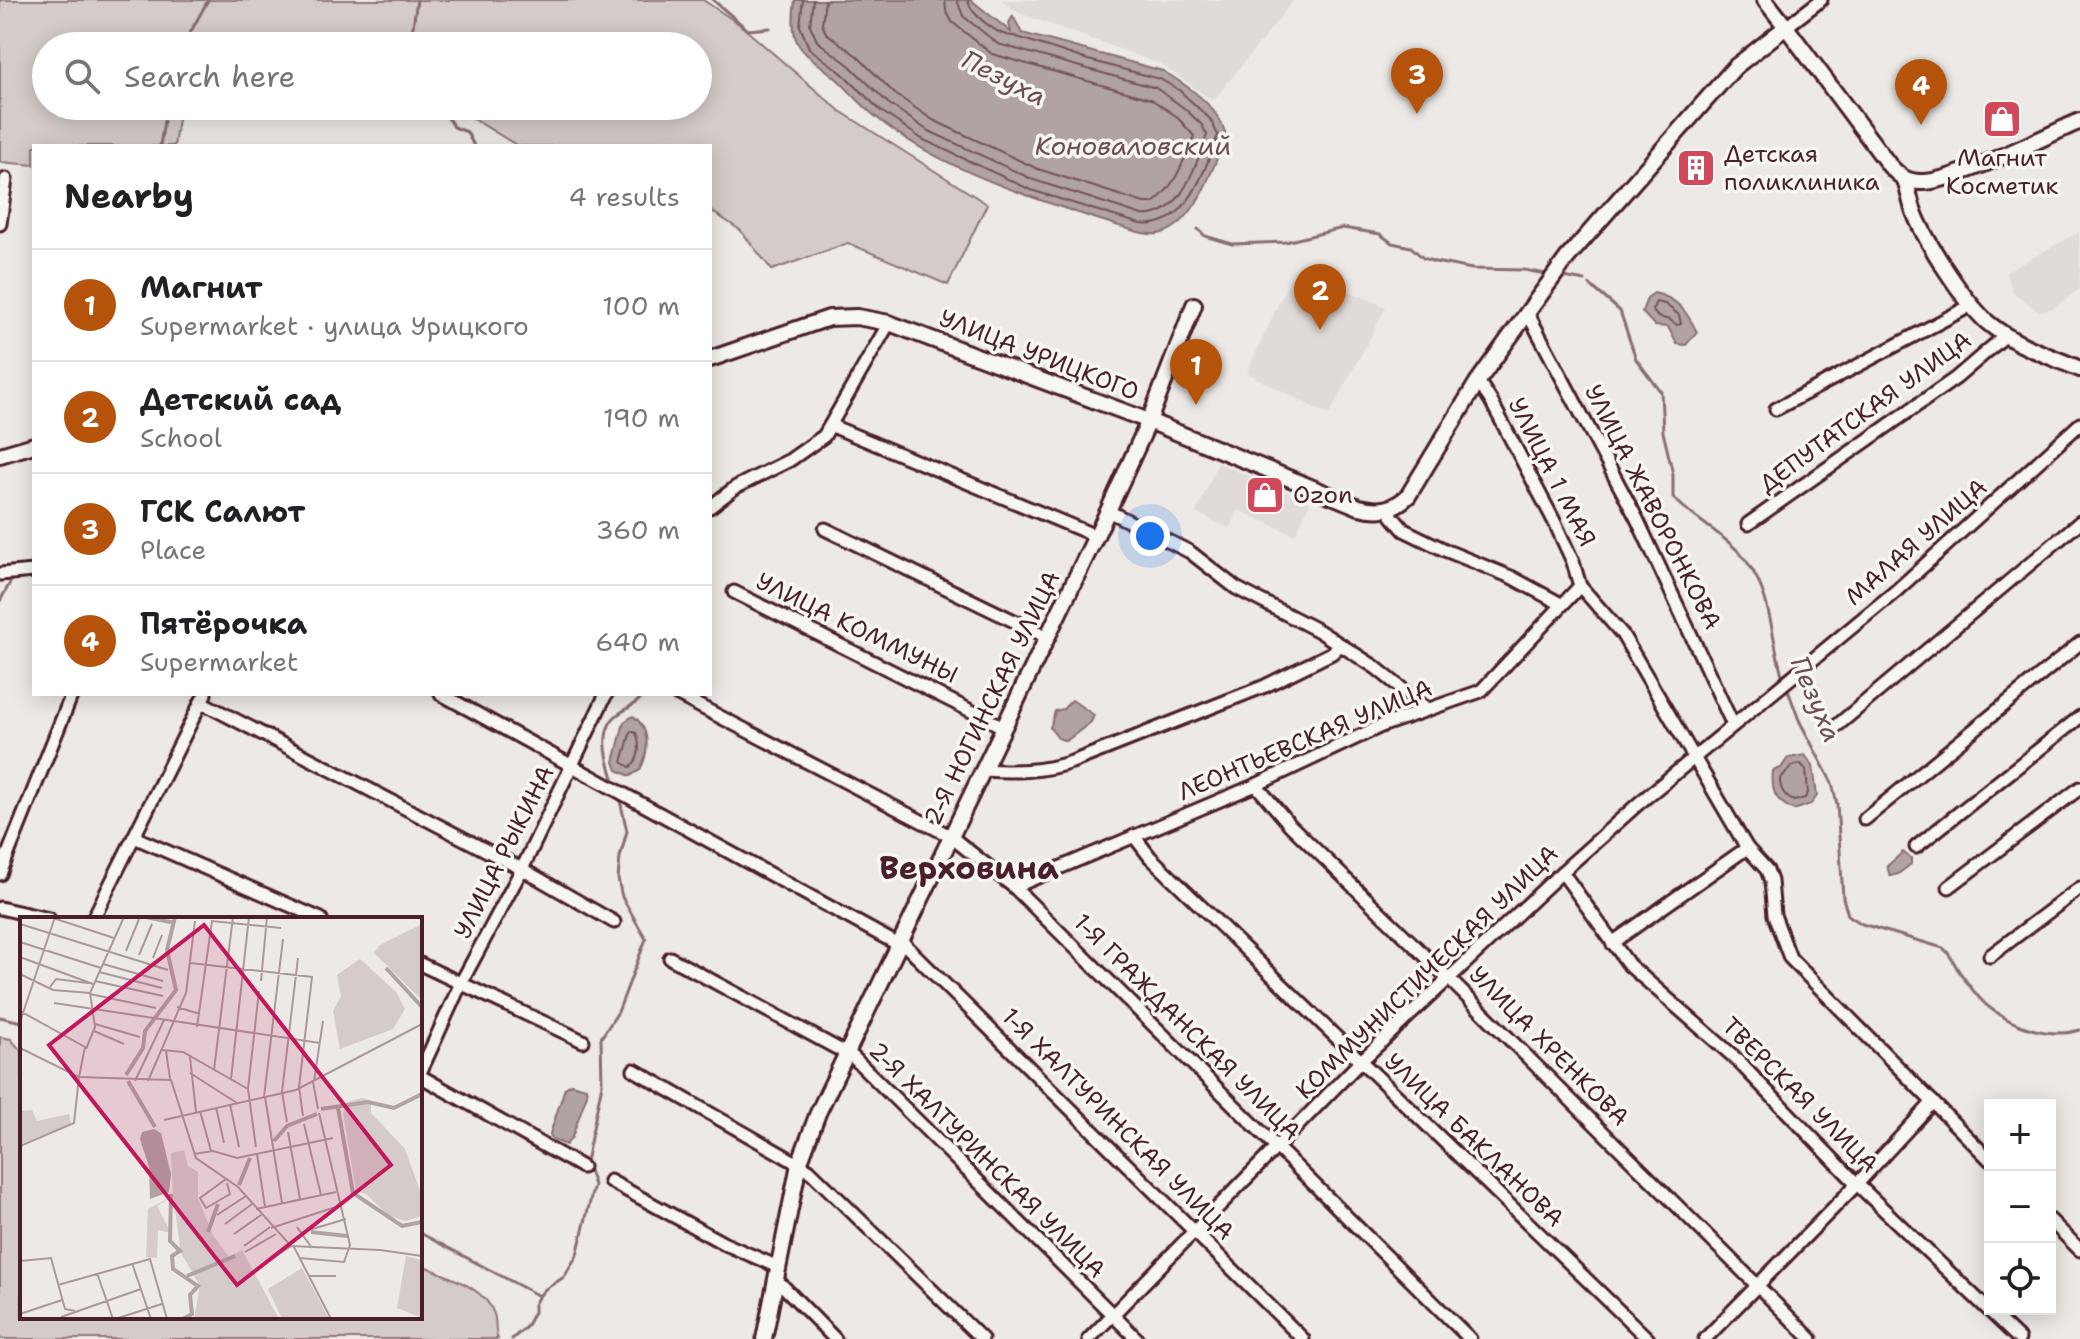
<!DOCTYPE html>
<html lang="en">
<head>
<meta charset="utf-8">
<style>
  body { margin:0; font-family:"Shantell Sans",sans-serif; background:#f6f6f6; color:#202124 }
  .controls { position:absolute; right:24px; bottom:24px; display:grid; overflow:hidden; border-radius:0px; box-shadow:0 4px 20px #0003 }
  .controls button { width:72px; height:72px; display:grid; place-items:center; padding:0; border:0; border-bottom:2px solid #e0e0e0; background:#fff; color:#202124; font:40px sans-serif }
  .you { position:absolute; left:1150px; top:536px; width:28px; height:28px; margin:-20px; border:6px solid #fff; border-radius:50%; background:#1a73e8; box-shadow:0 0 0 12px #1a73e833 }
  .badge { display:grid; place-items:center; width:52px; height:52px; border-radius:50%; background:#b45309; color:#fff; font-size:26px; font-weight:700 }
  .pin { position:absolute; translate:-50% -66px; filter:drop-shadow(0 2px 4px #0008) }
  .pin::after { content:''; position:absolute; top:42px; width:28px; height:24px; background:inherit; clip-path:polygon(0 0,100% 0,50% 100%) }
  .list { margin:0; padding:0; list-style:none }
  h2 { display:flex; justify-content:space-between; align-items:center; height:104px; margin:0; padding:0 32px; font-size:34px }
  h2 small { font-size:26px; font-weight:400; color:#757577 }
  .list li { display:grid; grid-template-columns:52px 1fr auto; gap:24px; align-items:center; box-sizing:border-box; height:112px; padding:0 32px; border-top:2px solid #e0e0e0 }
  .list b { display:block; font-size:30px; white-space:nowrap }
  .list p { margin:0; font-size:26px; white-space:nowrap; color:#757577 }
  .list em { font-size:26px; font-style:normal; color:#757577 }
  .icon { flex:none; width:44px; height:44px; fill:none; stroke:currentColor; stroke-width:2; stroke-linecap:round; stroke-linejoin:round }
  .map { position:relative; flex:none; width:2080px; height:1339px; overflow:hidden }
  .search { position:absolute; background:#fff; box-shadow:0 4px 20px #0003; left:32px; top:32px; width:680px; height:88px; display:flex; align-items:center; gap:20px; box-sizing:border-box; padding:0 28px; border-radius:44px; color:#757577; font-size:30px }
  .panel { position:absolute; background:#fff; box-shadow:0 4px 20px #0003; left:32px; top:144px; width:680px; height:552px; border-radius:0px }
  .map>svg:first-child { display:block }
</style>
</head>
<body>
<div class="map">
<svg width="2080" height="1339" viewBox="0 0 2080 1339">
  <rect width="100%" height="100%" fill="#ece9e6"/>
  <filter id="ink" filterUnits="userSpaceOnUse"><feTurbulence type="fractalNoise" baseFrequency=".0125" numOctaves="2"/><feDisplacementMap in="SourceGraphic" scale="16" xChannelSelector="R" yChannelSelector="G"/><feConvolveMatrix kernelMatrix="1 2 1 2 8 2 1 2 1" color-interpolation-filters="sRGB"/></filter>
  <g filter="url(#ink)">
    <!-- built -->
    <g fill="#e0dad8">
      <path d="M1001,0H1294L1213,101L1161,64L1019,13Z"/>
      <path d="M2079,232L2080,289L2052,309L2038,311L2013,292L2006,272Z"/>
      <path d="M1291,277H1316L1386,307L1329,415L1247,373Z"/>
      <path d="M1218,463L1310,502L1295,535L1238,510L1230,528L1196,513Z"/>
    </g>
    <!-- green -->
    <g fill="#d4cbca" stroke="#8f757a" stroke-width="2">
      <path d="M0,0H703L739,24L840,111L987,204L948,285L848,243L772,270L740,230L710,210V146H518L457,109L446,106H698V46H46V106H180L174,146H34V165L0,162Z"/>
      <path d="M0,1037L11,1039L22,1052V1317H420V1264C444,1276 485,1286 494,1314C497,1323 494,1330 498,1339H0Z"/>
    </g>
    <!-- water -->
    <g fill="#b1a2a3" stroke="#886e73" stroke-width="2">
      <path d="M795,0H971L1011,32L1009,23L1013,16L1022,33L1163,71C1188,86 1219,106 1226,136C1213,166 1196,227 1158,234C1152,235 1144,233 1138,232C1056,206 943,173 876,117C862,106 850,91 837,79C802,49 788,51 795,0Z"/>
      <path d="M1654,293C1678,298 1687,312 1697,332L1686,345L1677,344L1668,327L1655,326L1642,312L1647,298Z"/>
      <path d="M1072,700L1094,715L1091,722L1066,741L1058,738L1050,728L1055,711L1063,709Z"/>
      <path d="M633,716C651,728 649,753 640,770L630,776L617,770L614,762L624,722Z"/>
      <path d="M1805,755L1813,766L1817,796L1811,804L1794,810C1775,801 1771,792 1773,771L1781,768L1788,758Z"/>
      <path d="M1903,852L1911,859V864L1898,874L1890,876L1887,866Z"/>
      <path d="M571,1084L586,1088L587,1094L572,1137L566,1145L552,1139L550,1134L565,1088Z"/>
    </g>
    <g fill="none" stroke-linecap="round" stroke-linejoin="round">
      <!-- shore -->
      <g stroke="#73535b" stroke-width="2">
        <path d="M803,0L800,26L809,48L842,73L881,111L922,139L1031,190L1140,224C1187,230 1204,171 1218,135L1210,119L1179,90L1160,79L1088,60L1014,36C999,37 970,14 968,0"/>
        <path d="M813,0L810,25L817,41L849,65L888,103L927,130L1034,180L1142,215C1181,219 1196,164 1207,135L1202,125L1184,108L1156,88L998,44L963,16L957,0"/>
        <path d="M825,0L822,24L826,33L857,56L895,94L933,120L1038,169L1144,203H1153C1176,186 1183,162 1194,136L1176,116L1151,99L992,54L952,22L946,10L945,0"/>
        <path d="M1656,302L1665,304L1679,315L1681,324L1677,325L1670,320L1658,317L1652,310Z"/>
        <path d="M631,731L636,733C641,744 640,760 630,767L622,762Z"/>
        <path d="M1801,764L1806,770L1808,793L1805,798L1794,801C1785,797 1780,789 1780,779L1792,766Z"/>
      </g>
      <!-- stream -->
      <g stroke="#886e73" stroke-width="3">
        <path d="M713,0L748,30L770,28"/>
        <path d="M183,46L208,0"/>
        <path d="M410,46L417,0"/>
        <path d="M440,106L454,127L467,132L474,146"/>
        <path d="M165,114L167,106"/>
        <path d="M160,146L164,121"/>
        <path d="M1198,229L1205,236L1232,244L1285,242L1343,228L1380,234L1392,243L1411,247L1423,258L1435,262L1472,269L1524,270L1551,275"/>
        <path d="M1558,276L1585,281"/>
        <path d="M1590,285L1620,311L1636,359L1661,392L1663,432L1673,474V497C1692,518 1719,531 1739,552C1772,587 1770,635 1783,678"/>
        <path d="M0,601L11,581L16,578"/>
        <path d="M1786,685L1799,720L1832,783L1837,804L1843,898L1848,915L1862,924L1943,948C1952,955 1954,965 1961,974C1970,986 1978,999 1990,1008C2014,1027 2051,1039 2080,1030"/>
        <path d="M615,784C608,763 596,728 620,713C629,707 638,703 645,694"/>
        <path d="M0,1017L22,1022"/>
        <path d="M420,1233L539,1296"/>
        <path d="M512,1339L526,1327L534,1312V1305L537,1299L544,1290L564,1277L577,1255L594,1185L586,1162L602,1084L601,1038L618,1012L646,939L622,897L618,879L620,857L627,831L619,796"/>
      </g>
      <!-- minor casing -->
      <g stroke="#4a1f2b" stroke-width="17">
        <g id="minor">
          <path d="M1786,27L1821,0"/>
          <path d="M0,224L6,179"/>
          <path d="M1527,312L1637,519L1733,725"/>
          <path d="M1478,381L1491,401L1554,521L1573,562L1580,586L1622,634L1747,848L1767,870L1771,881L1774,915L1790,958L1990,1160"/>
          <path d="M1776,409L1972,305"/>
          <path d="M832,426L1096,536"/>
          <path d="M710,507L736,487L790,460L824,436L889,323"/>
          <path d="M1391,508L1392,516L1404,530L1447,551L1511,577L1561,604"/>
          <path d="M1108,511L1190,552L1236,588L1319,631L1375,667L1427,709"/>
          <path d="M1748,524L1956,378L2006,335"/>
          <path d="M825,529L1047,637"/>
          <path d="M0,574L34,571"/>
          <path d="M734,592L1003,727"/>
          <path d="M441,694L899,945"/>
          <path d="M676,694L950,836L1014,887L1470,1339"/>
          <path d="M201,702L522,869L614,922"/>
          <path d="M1833,729L2080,522"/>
          <path d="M982,770C1014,772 1042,772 1072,762L1265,686L1332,653L1340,645"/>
          <path d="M1256,785L1290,825L1448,978L1811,1339"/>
          <path d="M1865,819L2080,643"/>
          <path d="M1134,836L1150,857L1648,1339"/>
          <path d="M134,837L321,919"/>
          <path d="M1916,847L2080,717"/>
          <path d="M1562,872L1629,965L1733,1056L1857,1184L2019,1339"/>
          <path d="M0,874L72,694"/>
          <path d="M1014,887L1256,785L1381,726L1481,691L1580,586"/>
          <path d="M1949,887L2080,788"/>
          <path d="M0,908L49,919"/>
          <path d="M93,919L205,694"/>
          <path d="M901,941L1303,1339"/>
          <path d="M1612,943L1747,848"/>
          <path d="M1990,956L2080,888"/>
          <path d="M670,958L853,1057L1137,1339"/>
          <path d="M420,964L583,1041"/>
          <path d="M634,1070L809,1170L982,1339"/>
          <path d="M420,1073L461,983L522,869L606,694"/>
          <path d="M420,1076L582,1167"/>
          <path d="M610,1181L723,1243L778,1267"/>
          <path d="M2050,1220L2080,1250"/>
          <path d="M776,1279L835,1339"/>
          <path d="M1089,1339L1361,1061L1562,872L1638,804L1896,591L2080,424"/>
          <path d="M1705,1339L1857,1184L1933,1102"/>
        </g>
      </g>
      <!-- tertiary casing -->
      <g stroke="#4a1f2b" stroke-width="20">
        <g id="tertiary">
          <path d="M1765,0L1786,27"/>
          <path d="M1905,180C1908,189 1910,200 1913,209C1924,240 1963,300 1987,322C2014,345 2048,355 2080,369"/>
          <path d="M764,1339L799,1164L818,1113L1108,511L1149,421L1194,305"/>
        </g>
      </g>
      <!-- secondary casing -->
      <g stroke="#4a1f2b" stroke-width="20">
        <g id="secondary">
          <path d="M710,359L829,318L857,317L889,323L1149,421L1359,507C1379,512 1393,510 1408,496L1478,381L1567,258L1735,67L1786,27L1889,165C1898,175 1906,182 1921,182C1950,184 2048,135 2080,121"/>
          <path d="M0,455L34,445"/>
        </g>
      </g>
      <!-- minor -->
      <use href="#minor" stroke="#f6f6f2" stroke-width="11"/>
      <!-- tertiary -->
      <use href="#tertiary" stroke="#f6f6f2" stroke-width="14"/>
      <!-- secondary -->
      <use href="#secondary" stroke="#f6f6f2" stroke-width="14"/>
    </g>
  </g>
  <!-- icons -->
  <defs>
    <g id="shop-square" transform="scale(2)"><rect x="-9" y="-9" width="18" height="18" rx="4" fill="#d1495b" stroke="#f6f6f2"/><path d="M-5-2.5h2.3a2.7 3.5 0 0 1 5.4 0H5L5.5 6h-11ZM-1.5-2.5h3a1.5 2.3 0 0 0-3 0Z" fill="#fff"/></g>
    <g id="building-square" transform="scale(2)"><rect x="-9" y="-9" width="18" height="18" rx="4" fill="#d1495b" stroke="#f6f6f2"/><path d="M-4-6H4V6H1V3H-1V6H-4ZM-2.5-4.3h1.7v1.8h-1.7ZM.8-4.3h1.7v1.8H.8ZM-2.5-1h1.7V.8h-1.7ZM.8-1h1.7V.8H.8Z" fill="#fff"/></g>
  </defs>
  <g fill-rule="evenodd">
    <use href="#shop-square" x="2002" y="119"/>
    <use href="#building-square" x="1696" y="168"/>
    <use href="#shop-square" x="1265" y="495"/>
  </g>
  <g text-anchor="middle" stroke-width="7" stroke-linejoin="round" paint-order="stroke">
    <!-- poi labels -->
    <g font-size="24" fill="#4a1f2b" stroke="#f6f6f2" text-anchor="start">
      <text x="1724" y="162">Детская<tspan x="1724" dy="28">поликлиника</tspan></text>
      <text x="2002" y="166" text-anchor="middle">Магнит<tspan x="2002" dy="28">Косметик</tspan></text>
      <text x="1293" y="503">Ozon</text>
    </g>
    <!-- street labels -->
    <g font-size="24" fill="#4a1f2b" stroke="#f6f6f2">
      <text transform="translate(1039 355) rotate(21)" y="8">УЛИЦА УРИЦКОГО</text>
      <text transform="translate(1865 412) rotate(-36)" y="8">ДЕПУТАТСКАЯ УЛИЦА</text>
      <text transform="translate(1552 472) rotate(63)" y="8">УЛИЦА 1 МАЯ</text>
      <text transform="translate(1653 507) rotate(63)" y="8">УЛИЦА ЖАВОРОНКОВА</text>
      <text transform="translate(1916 542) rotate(-41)" y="8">МАЛАЯ УЛИЦА</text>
      <text transform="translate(857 628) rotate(26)" y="8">УЛИЦА КОММУНЫ</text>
      <text transform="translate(992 698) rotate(-64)" y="8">2-Я НОГИНСКАЯ УЛИЦА</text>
      <text transform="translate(1305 740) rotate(-23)" y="8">ЛЕОНТЬЕВСКАЯ УЛИЦА</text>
      <text transform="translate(504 852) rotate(-63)" y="8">УЛИЦА РЫКИНА</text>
      <text transform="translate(1427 972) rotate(-44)" y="8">КОММУНИСТИЧЕСКАЯ УЛИЦА</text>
      <text transform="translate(1187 1027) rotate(45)" y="8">1-Я ГРАЖДАНСКАЯ УЛИЦА</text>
      <text transform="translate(1549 1046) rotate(45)" y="8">УЛИЦА ХРЕНКОВА</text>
      <text transform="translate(1800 1095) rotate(45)" y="8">ТВЕРСКАЯ УЛИЦА</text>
      <text transform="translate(1118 1124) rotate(45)" y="8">1-Я ХАЛТУРИНСКАЯ УЛИЦА</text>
      <text transform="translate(1474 1140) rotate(44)" y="8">УЛИЦА БАКЛАНОВА</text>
      <text transform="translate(987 1160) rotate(45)" y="8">2-Я ХАЛТУРИНСКАЯ УЛИЦА</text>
    </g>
    <!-- water labels -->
    <g font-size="26" font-style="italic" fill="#6e4d55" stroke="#f6f6f2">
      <text transform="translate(1004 78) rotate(27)" y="9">Пезуха</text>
      <text x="1133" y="155">Коноваловский</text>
      <text transform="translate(1816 699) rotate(67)" y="9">Пезуха</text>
    </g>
    <!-- district labels -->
    <g font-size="32" font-weight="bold" fill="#4a1f2b" stroke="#f6f6f2">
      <text x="969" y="879">Верховина</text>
    </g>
  </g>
  <!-- overview -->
  <g transform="translate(20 917)">
    <rect width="402" height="402" fill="#ece9e6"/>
    <path d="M402,7V83L354,36L360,28ZM340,42L376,75L385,92L373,112L320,132L313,94L321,79L317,58ZM342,181L351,184V196L385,232L402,279V299L385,304L368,298L346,277L336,274L323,196L327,185ZM12,193L17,204L49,197L51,207L0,227V194ZM164,233L168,249L178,255V281L193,318L209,340L222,333L259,402H174L180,369L161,336L153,279L137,289L151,316L138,313L137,341L126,340L128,292L153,279L151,236ZM386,339L402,343V401L377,391ZM282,351L309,402H262L248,372Z" fill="#d4cbca"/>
    <path d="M134,212L141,216L151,257L149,275L130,282L129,250L120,222L122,215Z" fill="#b1a2a3"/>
    <path fill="none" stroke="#b1a2a3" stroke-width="4" d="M126,0L155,6M366,51L402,90M106,158L123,131L125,114L156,73L147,33L155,0M108,164L135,210M318,191L333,276L382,309L402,305M301,192L348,185L374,191L402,177M254,224L267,209L297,197M219,268L230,241M151,277L150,324L160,334L152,339L153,352L178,369L170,378L172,397L163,402M188,315L198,287M291,315L327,319M167,359L215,339"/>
    <path fill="none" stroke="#ab989b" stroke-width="2" d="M33,1L94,21M0,7L148,53M0,25L81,51M106,34L119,2M119,38L132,7M0,40L73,67M133,41L142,18M170,46L292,60L279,170L283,199M83,47L143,64M79,55L142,71M0,57L33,73L70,76M75,64L143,79M241,64L247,0M30,70L36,62L68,66M70,77L136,91M34,86L300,126M157,90L180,97M0,94L65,130L59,160L151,163L176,241L218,270L271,329L360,333M0,105L35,0M75,107L120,120M177,110L192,4L261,11M74,114L104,127M0,131L59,160L54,206L0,229M66,132L75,110L70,76L104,0M142,133L163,135L228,172M146,134L150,162M170,140L176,195M194,153L213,0M170,156L217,186M211,162L229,0M115,164L144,103M128,164L166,76L175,4M294,164L303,104M293,165L298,192M244,180L263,22M245,180L262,286M210,187L219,230M196,190L204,226M180,194L191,234M144,203L276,173L402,107M267,205L262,175L278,41M284,207L301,278M268,215L280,282M236,230L228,172L239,74M174,237L193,234L217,241L313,221M237,237L245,290M206,262L180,281L186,291L210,277L207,266M236,292L316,275M197,298L226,279M205,307L232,287M277,310L292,331M251,311L322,288M289,313L326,302M214,317L241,298M224,329L250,310M274,330L311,402M360,333L402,339M225,335L256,317M280,341L324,345L330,328L299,196M0,344L31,341L45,392L55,394M112,346L131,402M237,352L271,329M77,356L93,402M289,359H316M38,368L130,342L147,402M0,397L42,383M41,400L121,372M95,402L142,387"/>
    <path fill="#c2185b" fill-opacity="0.15" stroke="#c2185b" stroke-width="4" d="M184,8L371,248L217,368L29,128Z"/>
    <rect width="402" height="402" fill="none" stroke="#4a1f2b" stroke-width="4"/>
  </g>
</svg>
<div class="controls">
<button>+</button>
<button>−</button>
<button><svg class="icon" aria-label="locate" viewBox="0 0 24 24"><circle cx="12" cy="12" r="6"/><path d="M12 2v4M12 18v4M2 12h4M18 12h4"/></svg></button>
</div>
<div class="you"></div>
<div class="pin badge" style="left:1196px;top:405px">1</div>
<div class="pin badge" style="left:1320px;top:330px">2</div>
<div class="pin badge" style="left:1417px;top:114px">3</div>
<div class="pin badge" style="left:1921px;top:125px">4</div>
<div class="search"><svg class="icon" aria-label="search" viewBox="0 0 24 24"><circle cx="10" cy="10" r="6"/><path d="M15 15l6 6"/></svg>Search here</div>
<section class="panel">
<h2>Nearby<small>4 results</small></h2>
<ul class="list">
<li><span class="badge">1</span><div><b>Магнит</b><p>Supermarket · улица Урицкого</p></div><em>100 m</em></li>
<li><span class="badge">2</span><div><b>Детский сад</b><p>School</p></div><em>190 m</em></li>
<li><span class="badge">3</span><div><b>ГСК Салют</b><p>Place</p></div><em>360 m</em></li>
<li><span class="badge">4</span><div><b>Пятёрочка</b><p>Supermarket</p></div><em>640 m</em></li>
</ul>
</section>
</div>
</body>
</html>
